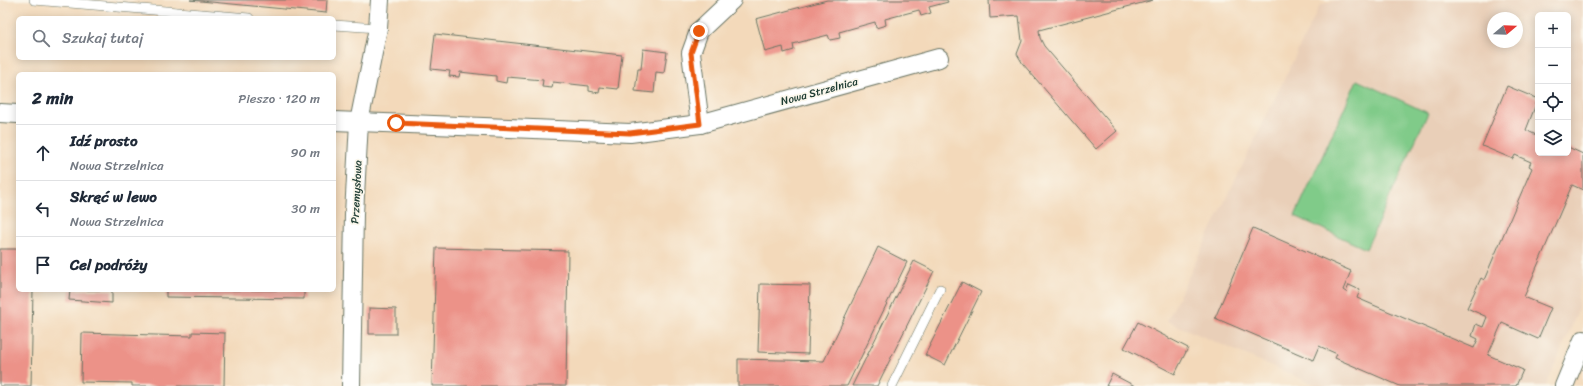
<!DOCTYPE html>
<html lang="pl">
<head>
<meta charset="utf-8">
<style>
  body { margin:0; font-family:Sriracha,sans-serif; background:#f6f6f7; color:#1f2937 }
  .controls { position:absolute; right:12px; top:12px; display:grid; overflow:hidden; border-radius:6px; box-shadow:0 2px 10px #0003 }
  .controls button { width:36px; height:36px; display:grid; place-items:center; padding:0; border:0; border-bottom:1px solid #e0e1e3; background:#fff; color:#1f2937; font:20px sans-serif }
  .compass { position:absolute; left:1487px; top:12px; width:36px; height:36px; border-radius:50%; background:#fff; box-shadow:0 2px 10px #0003; rotate:71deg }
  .stop { position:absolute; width:12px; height:12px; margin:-9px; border:3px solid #ea580c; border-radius:50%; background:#fff }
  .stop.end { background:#ea580c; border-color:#fff; box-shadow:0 1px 4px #0008 }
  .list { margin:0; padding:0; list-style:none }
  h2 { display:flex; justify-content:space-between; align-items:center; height:52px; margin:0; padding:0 16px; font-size:17px }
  h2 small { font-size:13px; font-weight:400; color:#747a83 }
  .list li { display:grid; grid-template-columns:26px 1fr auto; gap:12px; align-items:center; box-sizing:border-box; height:56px; padding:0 16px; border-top:1px solid #e0e1e3 }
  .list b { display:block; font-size:15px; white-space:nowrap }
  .list p { margin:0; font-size:13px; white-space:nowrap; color:#747a83 }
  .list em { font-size:13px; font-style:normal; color:#747a83 }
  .icon { flex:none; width:22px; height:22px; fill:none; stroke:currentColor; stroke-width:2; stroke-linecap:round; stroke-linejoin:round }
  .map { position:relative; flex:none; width:1583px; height:386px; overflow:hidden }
  .search { position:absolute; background:#fff; box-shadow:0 2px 10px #0003; left:16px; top:16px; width:320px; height:44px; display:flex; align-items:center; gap:10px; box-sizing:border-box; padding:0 14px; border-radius:6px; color:#747a83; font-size:15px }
  .panel { position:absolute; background:#fff; box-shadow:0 2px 10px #0003; left:16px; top:72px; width:320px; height:220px; border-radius:6px }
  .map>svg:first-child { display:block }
</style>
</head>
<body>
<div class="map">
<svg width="1583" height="386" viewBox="0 0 1583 386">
  <rect width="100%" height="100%" fill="#fbf7ec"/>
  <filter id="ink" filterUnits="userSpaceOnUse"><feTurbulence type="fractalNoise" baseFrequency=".025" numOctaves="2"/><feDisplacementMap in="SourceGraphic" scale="8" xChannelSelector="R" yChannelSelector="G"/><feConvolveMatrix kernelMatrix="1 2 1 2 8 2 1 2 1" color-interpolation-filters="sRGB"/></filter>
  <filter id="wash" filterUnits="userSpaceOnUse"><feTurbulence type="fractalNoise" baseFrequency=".012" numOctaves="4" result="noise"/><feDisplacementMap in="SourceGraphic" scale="16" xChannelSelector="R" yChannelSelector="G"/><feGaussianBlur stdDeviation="0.9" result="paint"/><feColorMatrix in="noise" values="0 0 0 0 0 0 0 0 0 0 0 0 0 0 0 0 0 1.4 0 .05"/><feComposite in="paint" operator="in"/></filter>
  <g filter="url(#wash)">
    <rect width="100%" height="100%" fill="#f3d9ba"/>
    <!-- built -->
    <path fill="#e9cfb8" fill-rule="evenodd" d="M1336,0H1583V277L1578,289V311L1546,386H1318L1167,321L1320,5ZM1538,15H1568V153H1538ZM1493,18H1517V42H1493Z"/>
    <!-- green -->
    <path fill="#80cb89" stroke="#50845e" d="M1357,80L1428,113L1366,249L1295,216Z"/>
    <g id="blocks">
      <!-- building -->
      <g fill="#ec9288">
        <path d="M190,0H327L326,13Z"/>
        <path d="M827,0H947L948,2L929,7L931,13L921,16L919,10L885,19L886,25L876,28L875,22L839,32L840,38L830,40L828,35L793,44L794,50L784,53L783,47L765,52L756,19Z"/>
        <path d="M989,0H1153L1039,30L1040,38L1044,46L1117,131L1096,149L1023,64L1017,54L1022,41L1019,16L990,18Z"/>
        <path d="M435,34L622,55L618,89L600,87L599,93L589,91V86L553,82L552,88L542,87L543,80L507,77L506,83L496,81V76L460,72L459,77L449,76L450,71L431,69Z"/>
        <path d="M643,49L667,52L664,73L656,72L654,93L635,91L638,69H641Z"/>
        <path d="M1507,86L1538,99L1526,130L1538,136V153H1568V147L1583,154V190L1572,185L1524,297L1551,308L1538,339L1502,323L1488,355L1523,370L1516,386H1400L1335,358L1337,354L1319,346L1313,360L1215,318L1253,228L1351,271L1343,290L1346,292L1349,285L1360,290L1357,298L1474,348L1478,339L1472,336L1476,324L1483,327L1487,317L1467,308L1481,278L1484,280L1532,168L1529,166L1531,162L1515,155L1513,159L1482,146Z"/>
        <path d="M878,247L907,262L847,386H738V359L824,361Z"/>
        <path d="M436,248L568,251L566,386H432Z"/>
        <path d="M0,249H18V290H33L31,386H0Z"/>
        <path d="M914,261L934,271L877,386H852Z"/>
        <path d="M962,282L981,292L945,365L925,355Z"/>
        <path d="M760,284L810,285L808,354L758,352Z"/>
        <path d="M70,290H112V303L69,300Z"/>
        <path d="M166,290H304V299L166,297Z"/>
        <path d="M369,308L396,309V334H369Z"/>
        <path d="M1138,322L1188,348L1175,374L1124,348Z"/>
        <path d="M192,332L225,333L224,386H132V383L81,382L82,333L192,336Z"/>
        <path d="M1112,374L1135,386H1106Z"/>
      </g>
    </g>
  </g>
  <g filter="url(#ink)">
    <use href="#blocks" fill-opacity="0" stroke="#697463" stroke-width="1"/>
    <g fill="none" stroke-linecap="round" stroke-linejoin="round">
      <!-- lane casing -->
      <g stroke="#697463" stroke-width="10">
        <g id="lane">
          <path d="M34,0L249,18"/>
          <path d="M334,25L378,28"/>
          <path d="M892,386L940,289"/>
        </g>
      </g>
      <!-- street casing -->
      <g stroke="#697463" stroke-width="20">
        <g id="street">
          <path d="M0,113L18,114"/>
          <path d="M334,121L630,133L700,124L939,58"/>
          <path d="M700,124L691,53L699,31L732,0"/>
          <path d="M351,386L354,214L359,122L378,28L380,0"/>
          <path d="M1564,386L1583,340"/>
        </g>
      </g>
      <!-- lane -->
      <use href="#lane" stroke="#fff" stroke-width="9"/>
      <!-- street -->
      <use href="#street" stroke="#fff" stroke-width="18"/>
    </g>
  </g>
  <g fill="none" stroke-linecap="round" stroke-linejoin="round" filter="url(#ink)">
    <!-- route -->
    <path stroke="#ea580c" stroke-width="5" d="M396,123L630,133L700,124L691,53L699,31"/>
  </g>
  <g text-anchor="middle" stroke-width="3.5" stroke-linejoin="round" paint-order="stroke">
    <!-- street labels -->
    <g font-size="11" fill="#1f3d34" stroke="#fbf7ec">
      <text transform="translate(819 91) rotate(-15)" y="4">Nowa Strzelnica</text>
      <text transform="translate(356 192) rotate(-87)" y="4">Przemysłowa</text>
    </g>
  </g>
</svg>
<div class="controls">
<button>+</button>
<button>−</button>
<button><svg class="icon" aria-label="locate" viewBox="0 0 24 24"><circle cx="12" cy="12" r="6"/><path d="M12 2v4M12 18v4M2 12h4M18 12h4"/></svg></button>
<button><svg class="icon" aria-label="layers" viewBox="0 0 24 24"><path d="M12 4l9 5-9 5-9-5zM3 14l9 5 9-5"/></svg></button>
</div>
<svg class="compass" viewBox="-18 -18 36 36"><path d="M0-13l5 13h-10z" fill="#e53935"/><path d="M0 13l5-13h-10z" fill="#747a83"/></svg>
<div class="stop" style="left:396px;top:123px"></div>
<div class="stop end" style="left:699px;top:31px"></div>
<div class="search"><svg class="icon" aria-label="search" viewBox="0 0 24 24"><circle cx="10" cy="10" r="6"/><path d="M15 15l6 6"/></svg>Szukaj tutaj</div>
<section class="panel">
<h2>2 min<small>Pieszo · 120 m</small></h2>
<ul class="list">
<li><svg class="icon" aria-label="ahead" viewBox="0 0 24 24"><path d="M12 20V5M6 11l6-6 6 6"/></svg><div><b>Idź prosto</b><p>Nowa Strzelnica</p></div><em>90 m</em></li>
<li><svg class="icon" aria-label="left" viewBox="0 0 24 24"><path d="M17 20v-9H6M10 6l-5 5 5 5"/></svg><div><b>Skręć w lewo</b><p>Nowa Strzelnica</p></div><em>30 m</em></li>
<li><svg class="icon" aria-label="arrive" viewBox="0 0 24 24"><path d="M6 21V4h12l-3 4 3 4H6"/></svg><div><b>Cel podróży</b></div></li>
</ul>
</section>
</div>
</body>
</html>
